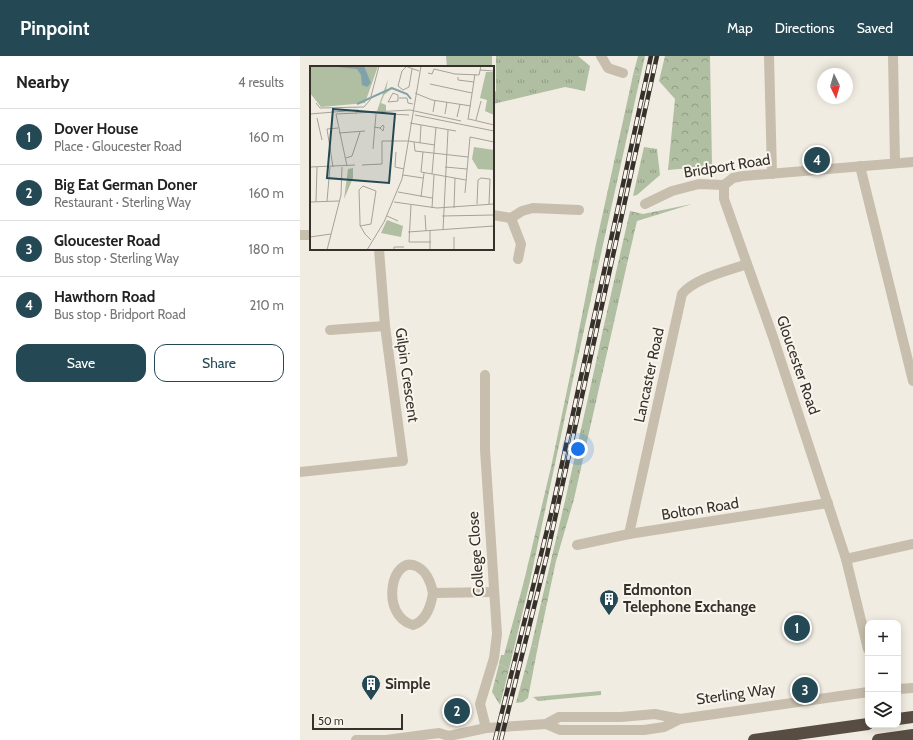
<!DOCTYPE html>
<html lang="en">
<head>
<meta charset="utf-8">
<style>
  body { margin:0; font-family:Cabin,sans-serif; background:#f6f6f6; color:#222 }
  .controls { position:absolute; right:12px; bottom:12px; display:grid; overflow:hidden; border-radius:8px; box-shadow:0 2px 10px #0003 }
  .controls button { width:36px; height:36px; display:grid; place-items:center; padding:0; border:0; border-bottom:1px solid #e0e0e0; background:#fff; color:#222; font:20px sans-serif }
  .compass { position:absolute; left:517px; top:12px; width:36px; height:36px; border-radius:50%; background:#fff; box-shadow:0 2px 10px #0003; rotate:175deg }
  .scale { position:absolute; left:12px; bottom:10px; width:91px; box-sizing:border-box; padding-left:4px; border:2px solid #37312b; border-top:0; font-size:11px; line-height:14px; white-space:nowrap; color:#37312b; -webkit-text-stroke:3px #f9f5ed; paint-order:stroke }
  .you { position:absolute; left:278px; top:393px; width:14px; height:14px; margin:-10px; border:3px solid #fff; border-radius:50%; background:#1a73e8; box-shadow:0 0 0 6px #1a73e833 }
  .badge { display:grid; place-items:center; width:26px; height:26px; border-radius:50%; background:#254954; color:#fff; font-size:13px; font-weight:700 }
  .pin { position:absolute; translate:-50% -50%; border:2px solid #fff; box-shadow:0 1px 4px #0006 }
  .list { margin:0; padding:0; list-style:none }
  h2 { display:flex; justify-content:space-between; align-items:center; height:52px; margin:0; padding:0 16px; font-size:17px }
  h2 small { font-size:13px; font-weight:400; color:#767676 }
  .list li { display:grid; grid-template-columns:26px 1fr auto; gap:12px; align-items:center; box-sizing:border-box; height:56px; padding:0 16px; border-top:1px solid #e0e0e0 }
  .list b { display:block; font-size:15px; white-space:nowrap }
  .list p { margin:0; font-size:13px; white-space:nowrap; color:#767676 }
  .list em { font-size:13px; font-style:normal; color:#767676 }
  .actions { display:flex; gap:8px; padding:12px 16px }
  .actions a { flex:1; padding:9px 0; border:1px solid #254954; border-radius:12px; text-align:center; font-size:14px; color:#254954 }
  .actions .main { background:#254954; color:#fff }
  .icon { flex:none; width:22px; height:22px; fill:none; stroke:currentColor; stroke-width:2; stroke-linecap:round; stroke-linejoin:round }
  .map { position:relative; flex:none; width:613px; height:684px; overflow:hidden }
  header { display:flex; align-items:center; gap:24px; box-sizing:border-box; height:56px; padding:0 20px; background:#254954; color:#fff }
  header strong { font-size:19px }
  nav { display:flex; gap:22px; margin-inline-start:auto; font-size:14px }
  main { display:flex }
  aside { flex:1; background:#fff }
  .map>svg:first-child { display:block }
</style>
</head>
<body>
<header>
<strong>Pinpoint</strong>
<nav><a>Map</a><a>Directions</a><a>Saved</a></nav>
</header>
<main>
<aside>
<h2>Nearby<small>4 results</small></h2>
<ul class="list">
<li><span class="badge">1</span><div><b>Dover House</b><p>Place · Gloucester Road</p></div><em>160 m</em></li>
<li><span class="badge">2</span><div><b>Big Eat German Doner</b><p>Restaurant · Sterling Way</p></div><em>160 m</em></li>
<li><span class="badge">3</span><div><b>Gloucester Road</b><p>Bus stop · Sterling Way</p></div><em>180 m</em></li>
<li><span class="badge">4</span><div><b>Hawthorn Road</b><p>Bus stop · Bridport Road</p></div><em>210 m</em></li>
</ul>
<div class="actions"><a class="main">Save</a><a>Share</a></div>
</aside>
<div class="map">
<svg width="613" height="684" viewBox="0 0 613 684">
  <defs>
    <pattern id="grass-tufts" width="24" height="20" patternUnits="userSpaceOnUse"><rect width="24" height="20" fill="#b0bea2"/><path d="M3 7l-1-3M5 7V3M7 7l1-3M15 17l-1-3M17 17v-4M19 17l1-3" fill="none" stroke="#909b84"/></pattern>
    <pattern id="forest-crowns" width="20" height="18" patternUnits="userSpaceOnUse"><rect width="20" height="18" fill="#b0bea2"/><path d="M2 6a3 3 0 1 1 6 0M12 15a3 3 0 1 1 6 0" fill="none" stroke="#909b84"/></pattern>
  </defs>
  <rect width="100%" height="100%" fill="#f1ece1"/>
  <!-- grass -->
  <g fill="url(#grass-tufts)">
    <path d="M196,0H278L290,10L285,35L265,31L193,48V38L196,35Z"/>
    <path d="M341,18L274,319L271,315L295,193L333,19Z"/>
    <path d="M344,91L357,93L360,119L337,139L333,140Z"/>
    <path d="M319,203L327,208L314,266L304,269Z"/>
    <path d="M296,306L304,310L274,443L265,445Z"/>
    <path d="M224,525H230L209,613L199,608L201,599H204Z"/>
    <path d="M241,547L246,552L238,590L231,591Z"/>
    <path d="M301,635V639L238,645L233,641Z"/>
  </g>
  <!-- forest -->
  <g fill="url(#forest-crowns)">
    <path d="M338,0H345L341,18L333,19Z"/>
    <path d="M365,0H410L412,110L368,114L375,43L359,25Z"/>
    <path d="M392,148L337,165L327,208L319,203L330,155L343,158Z"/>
    <path d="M314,266L304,310L296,306L304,269Z"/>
    <path d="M271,315L274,319L230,525H224L251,411Z"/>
    <path d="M274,443L256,505L246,552L241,547L265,445Z"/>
    <path d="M238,590L228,642L223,646L216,647L231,591Z"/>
    <path d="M199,608L209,613L200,649L192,636Z"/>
  </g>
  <!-- pitch -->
  <path fill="#b0bea2" d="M146,0H192V11H147Z"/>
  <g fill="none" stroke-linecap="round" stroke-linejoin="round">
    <!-- minor -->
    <g stroke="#c8bead" stroke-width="10">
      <path d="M301,0L308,12L323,17"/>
      <path d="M469,0L472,118"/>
      <path d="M593,0L595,107"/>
      <path d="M560,110L613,325"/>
      <path d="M424,129V143L473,281L546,503L568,593"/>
      <path d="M345,148L372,135L399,128L424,129L433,122L443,120L613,106"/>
      <path d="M193,159L211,162"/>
      <path d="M211,162L222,155L233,152L279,154"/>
      <path d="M211,162L221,188L218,203"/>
      <path d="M0,179H11"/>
      <path d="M30,274L85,270"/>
      <path d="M185,319V394L197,578L194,602L180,648L186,672"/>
      <path d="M0,416L103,405L85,270L79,193"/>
      <path d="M329,478L382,238C395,222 428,215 447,208"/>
      <path d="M277,489L329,478L528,447"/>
      <path d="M546,503L613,488"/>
      <path d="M133,537C131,527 127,516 118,511C91,496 79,560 113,569C126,565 131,550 133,537L194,536"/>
      <path d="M598,633L613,632"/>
      <path d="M246,668L260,674H344L364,671L380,663L568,636"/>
      <path d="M56,684H86L139,677L149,680L186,672L246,668L259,661H321L355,658L380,663"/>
    </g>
    <!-- highway -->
    <g stroke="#574d43" stroke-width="12">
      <path d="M598,663L613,661"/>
      <path d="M454,684L568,668"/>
      <path d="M578,684L613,679"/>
    </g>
    <!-- rail casing -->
    <g stroke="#37312b" stroke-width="4.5">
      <g id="rail">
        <path d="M195,684L251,458L351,0"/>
        <path d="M201,684L247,499L357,0"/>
      </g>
    </g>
    <!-- rail -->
    <use href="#rail" stroke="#f9f5ed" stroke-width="3" stroke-dasharray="9" stroke-linecap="butt"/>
  </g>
  <!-- icons -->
  <defs>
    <g id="building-pin" transform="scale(1)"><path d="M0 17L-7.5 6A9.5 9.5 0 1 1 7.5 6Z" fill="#254954" stroke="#f9f5ed"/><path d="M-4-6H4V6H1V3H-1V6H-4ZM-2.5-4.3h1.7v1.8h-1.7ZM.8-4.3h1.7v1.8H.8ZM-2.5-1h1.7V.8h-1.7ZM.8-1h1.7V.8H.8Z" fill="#fff"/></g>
  </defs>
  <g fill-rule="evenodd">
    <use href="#building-pin" x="309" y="543"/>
    <use href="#building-pin" x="71" y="628"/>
  </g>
  <g text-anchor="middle" stroke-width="4" stroke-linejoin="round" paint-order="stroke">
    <!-- street labels -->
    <g font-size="15" fill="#37312b" stroke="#f9f5ed">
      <text transform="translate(427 110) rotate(-9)" y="5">Bridport Road</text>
      <text transform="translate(498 309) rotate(71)" y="5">Gloucester Road</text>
      <text transform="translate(107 319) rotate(82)" y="5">Gilpin Crescent</text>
      <text transform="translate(349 319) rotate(-78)" y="5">Lancaster Road</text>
      <text transform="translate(400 453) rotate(-9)" y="5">Bolton Road</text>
      <text transform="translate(176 498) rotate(-94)" y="5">College Close</text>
      <text transform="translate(436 638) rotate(-8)" y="5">Sterling Way</text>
    </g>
    <!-- poi labels -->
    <g font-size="15" font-weight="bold" fill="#37312b" stroke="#f9f5ed" text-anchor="start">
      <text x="323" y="539">Edmonton<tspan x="323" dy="17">Telephone Exchange</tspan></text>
      <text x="85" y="633">Simple</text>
    </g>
  </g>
  <!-- overview -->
  <g transform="translate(10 10)">
    <rect width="184" height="184" fill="#f1ece1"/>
    <path d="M0,0H68L55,37L11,41L0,27ZM176,6H184V49L175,45L177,34L170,32ZM78,13L76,25L81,21L99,29L81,23L74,29L71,37L76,39V45H67ZM164,81L184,84V104L168,103L162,93ZM43,102V112L34,133L38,103Z" fill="#b0bea2"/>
    <path d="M177,86H184V103L176,102ZM77,154L93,160L91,171L71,167Z" fill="#b0bea2"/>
    <path d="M17,0H54L61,17L57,21L52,19L51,9L47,3Z" fill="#82a2ab"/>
    <path fill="none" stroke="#82a2ab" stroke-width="2" d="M47,38L82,22L97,28L101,33"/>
    <path fill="none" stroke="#a7a198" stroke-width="1" d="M95,0L109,5M96,1L92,5L88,20L93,24L99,21L102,3M170,4L184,5M118,7L122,8L124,3L145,8L169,9L171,0M148,11V14L164,16M120,18L162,27M83,27L88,29V35L78,36ZM105,27L122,34L161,40M89,32H97L98,37L103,38M6,37L10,42L54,41M54,41L60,34L69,0M100,44L151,55M123,46L125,34M46,47L100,44M0,48L48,44M26,48L37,100M26,48L47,47M80,48L99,49M135,48L137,36M105,49L184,65M147,51L150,38M7,52L12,74M159,53L184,59M158,54L165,8M166,54L171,35M100,57L146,65M64,61L70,62L73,59L74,61L73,65L70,62M29,67L55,65M104,76L105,85L158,91M110,77L111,59M63,83L66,48M86,86L85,101L94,103M113,86L111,106L156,114M36,92L42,90L50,66M52,99L72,98V75H98L125,79M0,101L45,99M23,101L17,63L28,62M135,101L157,103M122,108L126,61M93,109L113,112M88,126L122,132M155,127L160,71L184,76M111,131L114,107M17,135L20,101M0,136L29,135M6,136L7,101M84,136L127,142L184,138M167,138L168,114L171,112L180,113L179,138M101,139L99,176H121M122,142L124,109M144,142L145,112M115,149L116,165M77,150L88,155M132,150L184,149M50,160L61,158L66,125L53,120L49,124L50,156V160L51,161L55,168L61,174M133,164L138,64M98,166L184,160M0,171L21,168M144,171V184M17,184L31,129L32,101M57,184L74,156L92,113L111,0M84,184V181H94M120,184V165"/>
    <path fill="#254954" fill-opacity="0.15" stroke="#254954" stroke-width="2" d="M23,43L85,48L79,117L17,112Z"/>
    <rect width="184" height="184" fill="none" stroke="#37312b" stroke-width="2"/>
  </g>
</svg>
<div class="controls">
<button>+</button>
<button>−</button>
<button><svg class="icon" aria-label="layers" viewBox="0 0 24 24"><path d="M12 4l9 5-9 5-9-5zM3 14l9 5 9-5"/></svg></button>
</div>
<svg class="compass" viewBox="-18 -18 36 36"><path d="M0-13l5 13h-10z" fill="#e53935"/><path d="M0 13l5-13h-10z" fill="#767676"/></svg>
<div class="scale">50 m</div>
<div class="you"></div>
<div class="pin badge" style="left:497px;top:572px">1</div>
<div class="pin badge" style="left:157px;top:655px">2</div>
<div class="pin badge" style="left:505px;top:634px">3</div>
<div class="pin badge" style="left:517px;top:104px">4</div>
</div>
</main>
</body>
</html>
